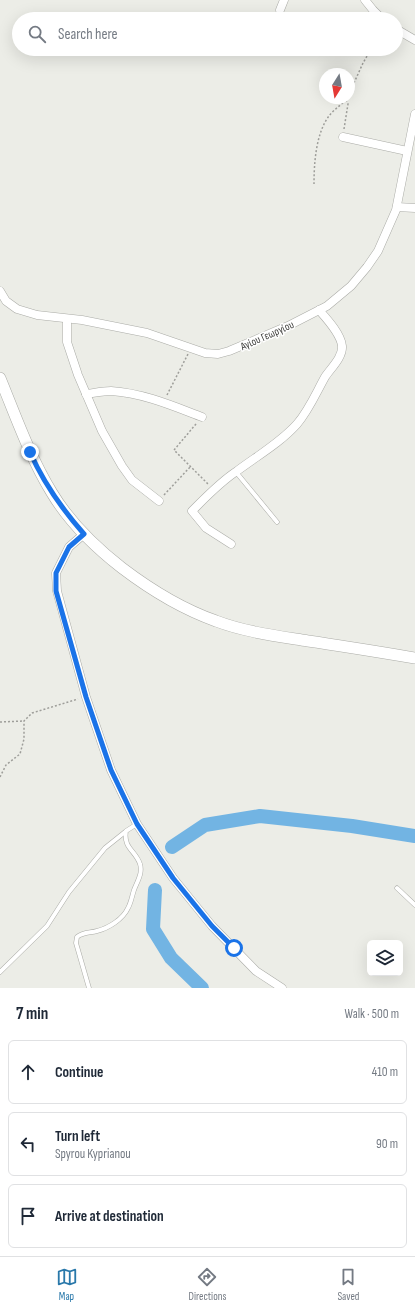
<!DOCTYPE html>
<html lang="en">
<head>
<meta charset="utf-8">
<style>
  body { margin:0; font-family:"Sofia Sans Condensed",sans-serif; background:#f6f6f7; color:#1f2937 }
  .controls { position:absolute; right:12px; bottom:12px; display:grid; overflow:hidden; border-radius:6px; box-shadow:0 4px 16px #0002 }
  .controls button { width:36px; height:36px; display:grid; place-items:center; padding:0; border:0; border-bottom:1px solid #e0e1e3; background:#fff; color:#1f2937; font:20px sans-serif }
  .compass { position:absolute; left:319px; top:68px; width:36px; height:36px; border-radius:50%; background:#fff; box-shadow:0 4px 16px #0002; rotate:191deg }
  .stop { position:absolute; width:12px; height:12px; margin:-9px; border:3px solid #1a73e8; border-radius:50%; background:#fff }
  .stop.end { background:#1a73e8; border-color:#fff; box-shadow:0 1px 4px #0008 }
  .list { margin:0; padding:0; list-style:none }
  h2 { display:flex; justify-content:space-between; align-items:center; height:52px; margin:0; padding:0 16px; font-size:17px }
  h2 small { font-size:13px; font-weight:400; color:#747a83 }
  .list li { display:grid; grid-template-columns:26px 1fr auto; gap:12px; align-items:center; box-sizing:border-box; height:64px; margin:0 8px 8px; padding:0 8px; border:1px solid #e0e1e3; border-radius:6px }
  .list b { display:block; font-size:15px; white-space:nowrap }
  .list p { margin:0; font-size:13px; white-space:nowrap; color:#747a83 }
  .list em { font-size:13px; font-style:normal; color:#747a83 }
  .icon { flex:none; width:22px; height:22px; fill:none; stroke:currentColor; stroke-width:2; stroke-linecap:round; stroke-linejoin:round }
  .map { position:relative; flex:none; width:415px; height:988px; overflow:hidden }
  .search { position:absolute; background:#fff; box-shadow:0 4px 16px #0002; left:12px; right:12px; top:12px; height:44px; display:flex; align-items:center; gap:10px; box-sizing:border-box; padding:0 14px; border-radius:22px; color:#747a83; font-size:15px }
  .sheet { height:268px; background:#fff }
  nav { display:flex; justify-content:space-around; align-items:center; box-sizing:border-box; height:56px; border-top:1px solid #e0e1e3; background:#fff; font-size:11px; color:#747a83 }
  nav a { display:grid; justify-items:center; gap:2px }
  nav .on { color:#2978aa }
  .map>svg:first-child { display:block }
</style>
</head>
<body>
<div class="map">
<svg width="415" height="988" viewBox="0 0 415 988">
  <rect width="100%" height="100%" fill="#ecede7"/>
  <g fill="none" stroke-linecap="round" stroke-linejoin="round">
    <!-- river -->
    <g stroke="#72b4e3" stroke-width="14">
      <path d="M172,847L205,825L260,816L352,826L415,836"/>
      <path d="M155,890L153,929L171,958L202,988"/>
    </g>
    <!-- lane casing -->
    <g stroke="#abaca7" stroke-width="5">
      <g id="lane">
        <path d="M236,472L277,522"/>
        <path d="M397,888L415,905"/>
        <path d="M0,972L47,926L69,892L105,848L125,832"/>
        <path d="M89,988L76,943L77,937C83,932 90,933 97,931C109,928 123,919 128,908C131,903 132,896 134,890C137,882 143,873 140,864C136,851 123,848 126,831L137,824"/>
      </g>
    </g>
    <!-- street casing -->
    <g stroke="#abaca7" stroke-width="9">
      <g id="street">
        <path d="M365,0L373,10L382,19"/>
        <path d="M280,10L284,0"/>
        <path d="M396,29L415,40"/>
        <path d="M343,137L407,151"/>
        <path d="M397,207L415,208"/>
        <path d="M0,291L6,301L17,309L37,315L82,320L147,333L205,353L218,354L229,351L288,326L327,306L351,286L367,267L378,251L396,210L415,114"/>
        <path d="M67,319V342L78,375L102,431L122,466L132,480L159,501"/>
        <path d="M86,394C94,393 103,391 111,391C143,393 173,406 202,417"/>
        <path d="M84,534L69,547L56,573L57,591L86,697L111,770L137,824L173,878L212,926L256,971L282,988"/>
        <path d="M231,544L206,528L192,511C206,497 220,482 237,471C257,456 280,443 297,424C309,410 316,393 325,377C331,368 343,357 342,346C341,334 327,319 319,310"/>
      </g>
    </g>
    <!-- secondary casing -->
    <g stroke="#abaca7" stroke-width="12">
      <path id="secondary" d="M0,378C16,417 30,457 52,493C70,523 95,547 122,568C151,590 182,609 216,621C245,632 277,636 308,641C343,646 379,652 415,658"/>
    </g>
    <!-- path -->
    <g stroke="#9e9e9a" stroke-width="1.5" stroke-dasharray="2 2" stroke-linecap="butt">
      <path d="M349,94L363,63L371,49"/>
      <path d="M344,129L348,104L346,100"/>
      <path d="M314,184C314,163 316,133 329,116C334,109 342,105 347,98"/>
      <path d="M167,395L188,354"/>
      <path d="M196,424L174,450L208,484"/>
      <path d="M164,495L191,466"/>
      <path d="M0,722L24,721"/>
      <path d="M0,777L6,765L20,754L24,739V721L32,713L78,699"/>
    </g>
    <!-- lane -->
    <use href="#lane" stroke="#fff" stroke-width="4"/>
    <!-- street -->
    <use href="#street" stroke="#fff" stroke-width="8"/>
    <!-- secondary -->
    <use href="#secondary" stroke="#fff" stroke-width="11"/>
  </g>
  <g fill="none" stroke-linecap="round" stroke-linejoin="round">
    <!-- route -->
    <path stroke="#1a73e8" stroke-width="5" d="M30,452C43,482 62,509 84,534L69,547L56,573V591L86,697L111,770L137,824L173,878L212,926L234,948"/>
  </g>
  <g text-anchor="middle" stroke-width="3" stroke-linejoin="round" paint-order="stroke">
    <!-- street labels -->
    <g font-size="11" fill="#3c3c3a" stroke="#fff">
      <text transform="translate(267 335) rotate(-24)" y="4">Αγίου Γεωργίου</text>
    </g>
  </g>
</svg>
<div class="controls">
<button><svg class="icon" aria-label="layers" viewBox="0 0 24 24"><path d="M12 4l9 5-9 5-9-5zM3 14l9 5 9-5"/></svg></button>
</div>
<svg class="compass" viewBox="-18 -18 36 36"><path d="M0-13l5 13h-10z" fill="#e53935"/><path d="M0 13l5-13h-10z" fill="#747a83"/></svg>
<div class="stop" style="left:234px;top:948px"></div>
<div class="stop end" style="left:30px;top:452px"></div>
<div class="search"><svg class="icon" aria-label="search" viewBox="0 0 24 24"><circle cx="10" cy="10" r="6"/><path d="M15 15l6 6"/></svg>Search here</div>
</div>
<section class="sheet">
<h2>7 min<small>Walk · 500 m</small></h2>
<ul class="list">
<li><svg class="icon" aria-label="ahead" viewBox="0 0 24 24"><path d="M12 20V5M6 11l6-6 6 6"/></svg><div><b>Continue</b></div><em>410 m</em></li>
<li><svg class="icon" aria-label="left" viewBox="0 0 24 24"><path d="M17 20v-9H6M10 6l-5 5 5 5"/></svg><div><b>Turn left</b><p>Spyrou Kyprianou</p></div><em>90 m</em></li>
<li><svg class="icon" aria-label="arrive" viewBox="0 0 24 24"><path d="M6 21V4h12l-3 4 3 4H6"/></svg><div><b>Arrive at destination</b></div></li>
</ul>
</section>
<nav>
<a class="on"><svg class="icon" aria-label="map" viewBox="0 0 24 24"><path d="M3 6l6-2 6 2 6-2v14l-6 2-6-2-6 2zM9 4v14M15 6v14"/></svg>Map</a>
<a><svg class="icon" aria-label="directions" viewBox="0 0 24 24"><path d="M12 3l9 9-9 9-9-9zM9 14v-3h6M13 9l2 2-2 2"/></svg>Directions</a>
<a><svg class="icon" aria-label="saved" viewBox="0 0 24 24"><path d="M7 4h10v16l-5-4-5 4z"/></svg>Saved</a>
</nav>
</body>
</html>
